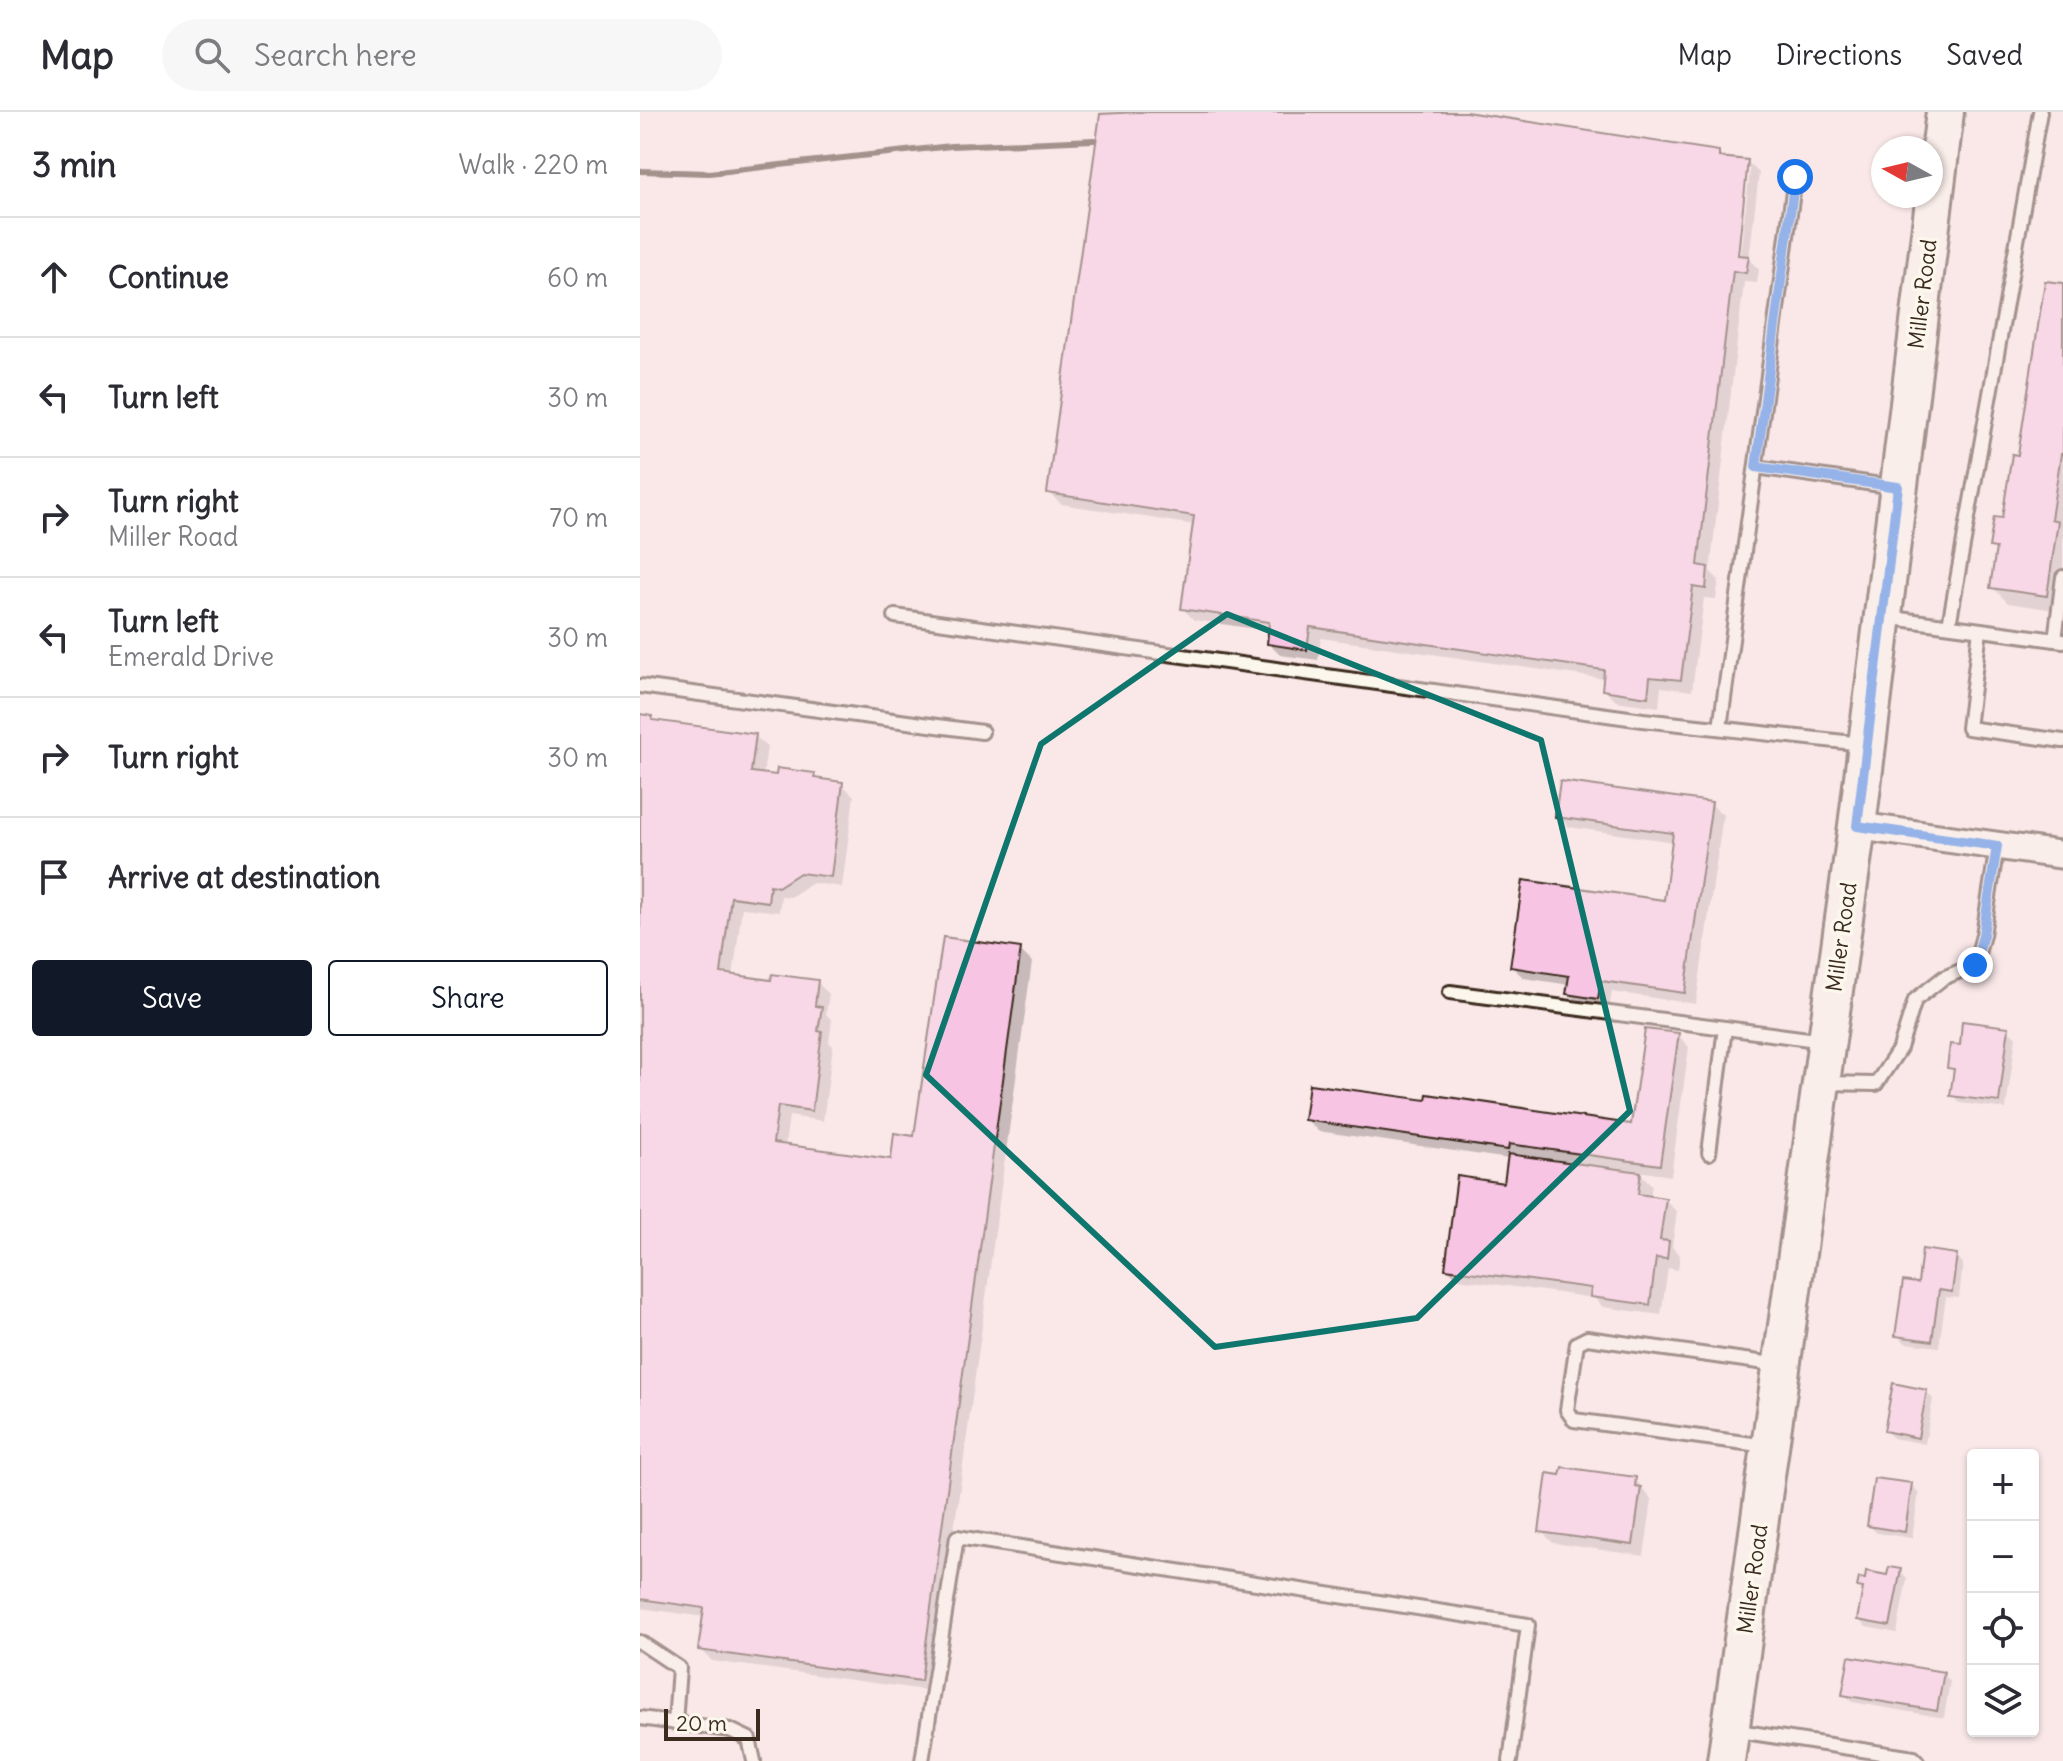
<!DOCTYPE html>
<html lang="en">
<head>
<meta charset="utf-8">
<style>
  body { margin:0; font-family:Delius,sans-serif; background:#f7f7f7; color:#2b2b33 }
  .controls { position:absolute; right:24px; bottom:24px; display:grid; overflow:hidden; border-radius:8px; box-shadow:0 2px 6px #0004 }
  .controls button { width:72px; height:72px; display:grid; place-items:center; padding:0; border:0; border-bottom:2px solid #e1e1e2; background:#fff; color:#2b2b33; font:40px sans-serif }
  .compass { position:absolute; left:1231px; top:24px; width:72px; height:72px; border-radius:50%; background:#fff; box-shadow:0 2px 6px #0004; rotate:278deg }
  .scale { position:absolute; left:24px; bottom:20px; width:96px; box-sizing:border-box; padding-left:8px; border:4px solid #3b2a1e; border-top:0; font-size:22px; line-height:28px; white-space:nowrap; color:#3b2a1e; -webkit-text-stroke:6px #fbf7ec; paint-order:stroke }
  .stop { position:absolute; width:24px; height:24px; margin:-18px; border:6px solid #1a73e8; border-radius:50%; background:#fff }
  .stop.end { background:#1a73e8; border-color:#fff; box-shadow:0 2px 8px #0008 }
  .list { margin:0; padding:0; list-style:none }
  h2 { display:flex; justify-content:space-between; align-items:center; height:104px; margin:0; padding:0 32px; font-size:34px }
  h2 small { font-size:26px; font-weight:400; color:#7c7c81 }
  .list li { display:grid; grid-template-columns:52px 1fr auto; gap:24px; align-items:center; box-sizing:border-box; height:120px; padding:0 32px; border-top:2px solid #e1e1e2 }
  .list b { display:block; font-size:30px; white-space:nowrap }
  .list p { margin:0; font-size:26px; white-space:nowrap; color:#7c7c81 }
  .list em { font-size:26px; font-style:normal; color:#7c7c81 }
  .actions { display:flex; gap:16px; padding:24px 32px }
  .actions a { flex:1; padding:18px 0; border:2px solid #111827; border-radius:8px; text-align:center; font-size:28px; color:#111827 }
  .actions .main { background:#111827; color:#fff }
  .icon { flex:none; width:44px; height:44px; fill:none; stroke:currentColor; stroke-width:2; stroke-linecap:round; stroke-linejoin:round }
  .map { position:relative; flex:none; width:1423px; height:1649px; overflow:hidden }
  header { display:flex; align-items:center; gap:48px; box-sizing:border-box; height:112px; padding:0 40px; background:#fff; border-bottom:2px solid #e1e1e2 }
  header strong { font-size:38px }
  nav { display:flex; gap:44px; margin-inline-start:auto; font-size:28px }
  .search { width:560px; height:72px; background:#f7f7f7; display:flex; align-items:center; gap:20px; box-sizing:border-box; padding:0 28px; border-radius:44px; color:#7c7c81; font-size:30px }
  main { display:flex }
  aside { flex:1; background:#fff }
  .map>svg:first-child { display:block }
</style>
</head>
<body>
<header>
<strong>Map</strong>
<div class="search"><svg class="icon" aria-label="search" viewBox="0 0 24 24"><circle cx="10" cy="10" r="6"/><path d="M15 15l6 6"/></svg>Search here</div>
<nav><a>Map</a><a>Directions</a><a>Saved</a></nav>
</header>
<main>
<aside>
<h2>3 min<small>Walk · 220 m</small></h2>
<ul class="list">
<li><svg class="icon" aria-label="ahead" viewBox="0 0 24 24"><path d="M12 20V5M6 11l6-6 6 6"/></svg><div><b>Continue</b></div><em>60 m</em></li>
<li><svg class="icon" aria-label="left" viewBox="0 0 24 24"><path d="M17 20v-9H6M10 6l-5 5 5 5"/></svg><div><b>Turn left</b></div><em>30 m</em></li>
<li><svg class="icon" aria-label="right" viewBox="0 0 24 24"><path d="M7 20v-9h11M14 6l5 5-5 5"/></svg><div><b>Turn right</b><p>Miller Road</p></div><em>70 m</em></li>
<li><svg class="icon" aria-label="left" viewBox="0 0 24 24"><path d="M17 20v-9H6M10 6l-5 5 5 5"/></svg><div><b>Turn left</b><p>Emerald Drive</p></div><em>30 m</em></li>
<li><svg class="icon" aria-label="right" viewBox="0 0 24 24"><path d="M7 20v-9h11M14 6l5 5-5 5"/></svg><div><b>Turn right</b></div><em>30 m</em></li>
<li><svg class="icon" aria-label="arrive" viewBox="0 0 24 24"><path d="M6 21V4h12l-3 4 3 4H6"/></svg><div><b>Arrive at destination</b></div></li>
</ul>
<div class="actions"><a class="main">Save</a><a>Share</a></div>
</aside>
<div class="map">
<svg width="1423" height="1649" viewBox="0 0 1423 1649">
  <rect width="100%" height="100%" fill="#fae8e9"/>
  <filter id="ink" filterUnits="userSpaceOnUse"><feTurbulence type="fractalNoise" baseFrequency=".0125" numOctaves="2"/><feDisplacementMap in="SourceGraphic" scale="16" xChannelSelector="R" yChannelSelector="G"/><feConvolveMatrix kernelMatrix="1 2 1 2 8 2 1 2 1" color-interpolation-filters="sRGB"/></filter>
  <g filter="url(#ink)">
    <!-- shadow -->
    <g fill="#0003" fill-rule="evenodd">
      <path d="M530,0H813L1078,41L1085,47L1108,50L1119,61L1109,148L1119,157L1117,171L1104,170L1070,459L1079,468L1076,487L1064,486L1052,579L1021,575L1019,595L976,589L964,578L965,567L681,526L678,548L640,543L629,532L630,519L554,508L543,497L555,413L421,392L409,381ZM1105,57H1110L1099,153L1095,152Z"/>
      <path d="M1423,173V489L1421,499L1368,491L1352,475L1357,440L1352,435L1364,408Z"/>
      <path d="M0,604L11,606L16,611L115,624L127,635L123,663H174L180,669L202,672L214,684L202,775L173,771L150,785L141,784L139,800L102,796L93,865L132,870H177L189,882L186,902L192,908L189,930L193,934L183,1009L149,1004L145,1034L253,1050L275,1026L380,838L392,850L292,1579L72,1549L60,1537L65,1505L0,1496Z"/>
      <path d="M1071,692L1083,703L1056,892L972,880L969,897L940,893L928,881L930,873L884,866L872,855L1026,791L1034,730L929,715L917,704Z"/>
      <path d="M1368,917L1376,925L1366,997L1320,991L1312,983L1315,961L1309,955L1321,936Z"/>
      <path d="M1038,923L1049,935L1031,1064L998,1059L1012,1073L1010,1086L1025,1088L1037,1100L1032,1135L1040,1143L1038,1158L1028,1156L1021,1203L963,1195L954,1186L818,1167L807,1156L866,1073L869,1047L678,1019L666,1007L993,1014Z"/>
      <path d="M1316,1144L1323,1151L1319,1186L1306,1185L1299,1235L1265,1231L1258,1223L1279,1173Z"/>
      <path d="M1286,1280L1293,1287L1285,1332L1253,1326L1246,1319Z"/>
      <path d="M995,1367L1012,1388L1004,1444L913,1431L901,1419Z"/>
      <path d="M1271,1373L1279,1381L1272,1426L1237,1421L1229,1414Z"/>
      <path d="M1260,1459L1267,1466L1257,1521L1226,1515L1219,1508L1224,1479L1220,1474L1249,1466Z"/>
      <path d="M1303,1562L1310,1569L1304,1606L1212,1590L1204,1582Z"/>
    </g>
    <!-- building -->
    <g fill="#f7c4e3" stroke="#3b2a1e" stroke-width="2">
      <path d="M498,0H826L1079,39V45L1108,48L1098,143L1109,144L1106,161L1093,159L1058,453L1068,455L1066,477L1053,475L1041,568L1010,565L1008,585L962,578L964,558L670,515L667,538L627,532L629,510L541,497L554,404L407,381L460,2Z"/>
      <path d="M1405,169L1423,171V342H1421L1411,407L1418,409L1407,484L1350,476L1356,436L1349,435L1354,405L1362,406L1372,342L1378,343Z"/>
      <path d="M0,602L12,604V608L116,622L111,660L136,663L137,656L175,661L174,666L203,670L191,765L160,761L138,775L130,773L128,790L91,785L81,861L131,868L132,862L178,868L175,894L182,895L178,919L182,920L172,999L138,994L133,1031L251,1047L254,1021L274,1024L303,825L381,836L281,1569L58,1538L64,1496L0,1487Z"/>
      <path d="M920,669L1072,690L1045,881L961,869L958,887L926,882L929,864L870,855L883,768L1024,788L1033,721L915,705Z"/>
      <path d="M1322,909L1369,915L1359,990L1310,984L1314,957L1307,956L1310,932L1320,933Z"/>
      <path d="M1005,917L1039,921L1020,1053L869,1032L868,1038L664,1008L669,972L786,988L787,982L991,1012Z"/>
      <path d="M868,1042L1001,1060L998,1082L1026,1086L1020,1128L1029,1129L1027,1147L1016,1146L1010,1193L950,1185L951,1176L805,1157L817,1064L864,1071Z"/>
      <path d="M1282,1137L1317,1142L1312,1180L1299,1178L1292,1229L1255,1224L1263,1169L1278,1171Z"/>
      <path d="M1253,1271L1287,1278L1278,1326L1244,1319Z"/>
      <path d="M922,1355L996,1365L995,1374L1001,1375L993,1433L899,1420L907,1361L920,1363Z"/>
      <path d="M1234,1366L1272,1371L1265,1420L1227,1414Z"/>
      <path d="M1249,1455L1261,1457L1250,1514L1217,1508L1223,1476L1217,1475L1219,1466L1225,1467L1226,1459L1247,1463Z"/>
      <path d="M1209,1544L1304,1560L1297,1599L1202,1583Z"/>
    </g>
    <g fill="none" stroke-linecap="round" stroke-linejoin="round">
      <!-- lane casing -->
      <g stroke="#3b2a1e" stroke-width="18">
        <g id="lane">
          <path d="M1116,355L1255,375"/>
          <path d="M255,504L1003,608L1223,632"/>
          <path d="M1245,505L1423,529"/>
          <path d="M1309,513L1400,0"/>
          <path d="M1340,518L1328,616L1423,629"/>
          <path d="M1415,528L1423,465"/>
          <path d="M0,574L342,620"/>
          <path d="M1080,616L1155,65"/>
          <path d="M810,880L1184,929"/>
          <path d="M1184,971L1236,972L1260,936L1275,888L1303,866L1335,853L1343,823L1357,734"/>
          <path d="M1069,1041L1085,916"/>
          <path d="M1127,1334L934,1308L927,1298L937,1231L947,1226L1140,1253"/>
          <path d="M0,1530L39,1556L35,1611"/>
          <path d="M0,1606L90,1618L109,1627L114,1649"/>
          <path d="M1092,1618L1274,1646L1277,1649"/>
          <path d="M282,1649L317,1425L888,1513L870,1649"/>
        </g>
      </g>
      <!-- street casing -->
      <g stroke="#3b2a1e" stroke-width="32">
        <path id="street" d="M1217,714L1423,743"/>
      </g>
      <!-- secondary casing -->
      <g stroke="#3b2a1e" stroke-width="42">
        <path id="secondary" d="M1086,1649L1217,714L1305,0"/>
      </g>
      <!-- lane -->
      <use href="#lane" stroke="#fbf7ec" stroke-width="12"/>
      <!-- street -->
      <use href="#street" stroke="#fbf7ec" stroke-width="26"/>
      <!-- secondary -->
      <use href="#secondary" stroke="#fbf7ec" stroke-width="36"/>
      <!-- rail -->
      <path stroke="#3b2a1e" stroke-width="6" d="M0,59L69,61L311,34L454,28"/>
    </g>
  </g>
  <g fill="none" stroke-linecap="round" stroke-linejoin="round" filter="url(#ink)">
    <!-- route -->
    <path stroke="#1a73e8" stroke-width="10" d="M1155,65L1116,355L1258,375L1217,714L1357,734L1343,823L1335,853"/>
  </g>
  <!-- marked area -->
  <path d="M0 0H1423V1649H0ZM587,502L901,628L990,999L777,1206L575,1235L286,963L401,632Z" fill="#fae8e9" fill-opacity=".55" fill-rule="evenodd"/>
  <path fill="none" stroke="#0f766e" stroke-width="6" stroke-linejoin="round" d="M587,502L901,628L990,999L777,1206L575,1235L286,963L401,632Z"/>
  <g text-anchor="middle" stroke-width="7" stroke-linejoin="round" paint-order="stroke">
    <!-- street labels -->
    <g font-size="22" fill="#3b2a1e" stroke="#fbf7ec">
      <text transform="translate(1282 182) rotate(-83)" y="8">Miller Road</text>
      <text transform="translate(1201 825) rotate(-82)" y="8">Miller Road</text>
      <text transform="translate(1112 1467) rotate(-82)" y="8">Miller Road</text>
    </g>
  </g>
</svg>
<div class="controls">
<button>+</button>
<button>−</button>
<button><svg class="icon" aria-label="locate" viewBox="0 0 24 24"><circle cx="12" cy="12" r="6"/><path d="M12 2v4M12 18v4M2 12h4M18 12h4"/></svg></button>
<button><svg class="icon" aria-label="layers" viewBox="0 0 24 24"><path d="M12 4l9 5-9 5-9-5zM3 14l9 5 9-5"/></svg></button>
</div>
<svg class="compass" viewBox="-18 -18 36 36"><path d="M0-13l5 13h-10z" fill="#e53935"/><path d="M0 13l5-13h-10z" fill="#7c7c81"/></svg>
<div class="scale">20 m</div>
<div class="stop" style="left:1155px;top:65px"></div>
<div class="stop end" style="left:1335px;top:853px"></div>
</div>
</main>
</body>
</html>
